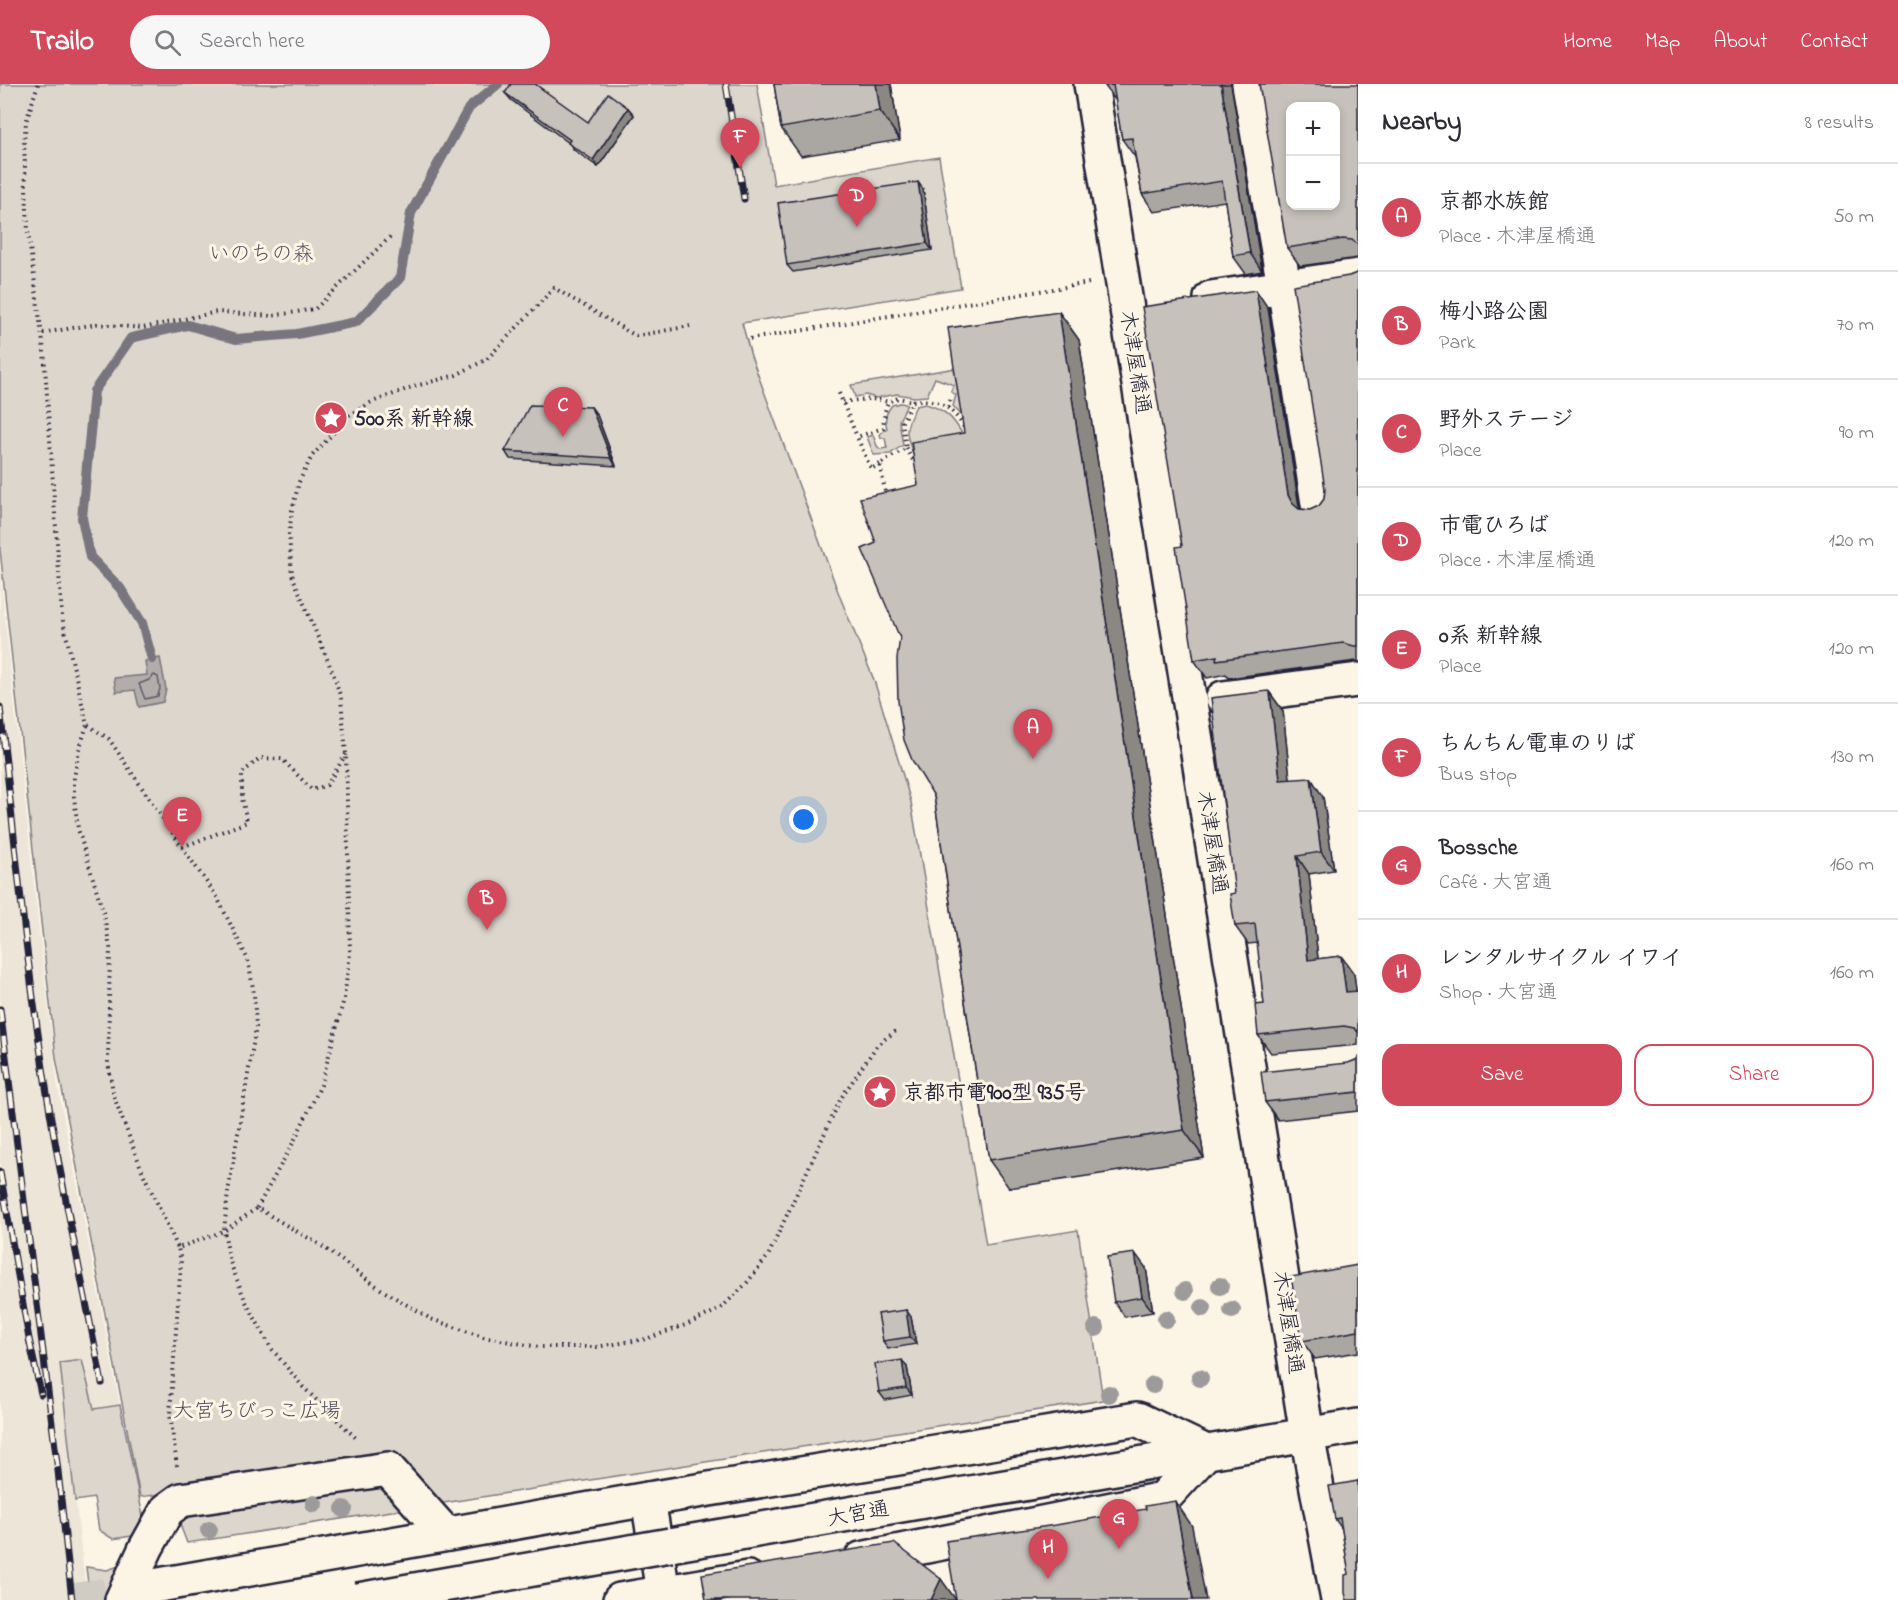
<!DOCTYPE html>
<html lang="en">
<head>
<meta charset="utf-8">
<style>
  body { margin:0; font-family:"Indie Flower","Klee One",sans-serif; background:#f7f7f7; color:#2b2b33 }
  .controls { position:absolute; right:18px; top:18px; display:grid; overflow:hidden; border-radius:12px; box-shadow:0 3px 9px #0003 }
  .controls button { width:54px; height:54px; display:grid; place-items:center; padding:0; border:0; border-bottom:2px solid #e1e1e2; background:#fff; color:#2b2b33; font:30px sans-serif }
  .you { position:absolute; left:804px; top:736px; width:21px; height:21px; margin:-15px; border:4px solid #fff; border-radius:50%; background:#1a73e8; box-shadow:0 0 0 9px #1a73e833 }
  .badge { display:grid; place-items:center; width:39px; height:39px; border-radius:50%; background:#d1495b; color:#fff; font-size:20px; font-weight:700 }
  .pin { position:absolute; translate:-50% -50px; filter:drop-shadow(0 2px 3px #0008) }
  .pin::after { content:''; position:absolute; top:32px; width:21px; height:18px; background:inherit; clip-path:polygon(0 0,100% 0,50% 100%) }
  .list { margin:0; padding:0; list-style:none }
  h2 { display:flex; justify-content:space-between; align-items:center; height:78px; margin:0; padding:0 24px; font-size:26px }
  h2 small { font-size:20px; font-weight:400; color:#7c7c81 }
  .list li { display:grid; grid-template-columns:39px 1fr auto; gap:18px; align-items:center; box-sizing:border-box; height:108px; padding:0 24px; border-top:2px solid #e1e1e2 }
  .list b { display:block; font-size:22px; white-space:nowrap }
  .list p { margin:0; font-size:20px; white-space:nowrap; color:#7c7c81 }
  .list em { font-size:20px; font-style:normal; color:#7c7c81 }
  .actions { display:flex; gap:12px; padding:18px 24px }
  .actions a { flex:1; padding:14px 0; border:2px solid #d1495b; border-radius:18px; text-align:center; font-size:21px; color:#d1495b }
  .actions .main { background:#d1495b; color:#fff }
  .icon { flex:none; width:33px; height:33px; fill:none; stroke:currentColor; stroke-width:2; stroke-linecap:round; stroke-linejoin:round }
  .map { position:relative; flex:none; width:1358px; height:1516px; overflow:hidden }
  header { display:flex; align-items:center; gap:36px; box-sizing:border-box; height:84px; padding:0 30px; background:#d1495b; color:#fff }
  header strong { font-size:28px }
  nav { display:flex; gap:33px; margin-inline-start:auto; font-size:21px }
  .search { width:420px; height:54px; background:#f7f7f7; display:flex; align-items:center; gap:15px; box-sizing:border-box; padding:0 21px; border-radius:33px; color:#7c7c81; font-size:22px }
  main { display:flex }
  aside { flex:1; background:#fff }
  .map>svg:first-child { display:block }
</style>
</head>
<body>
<header>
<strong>Trailo</strong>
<div class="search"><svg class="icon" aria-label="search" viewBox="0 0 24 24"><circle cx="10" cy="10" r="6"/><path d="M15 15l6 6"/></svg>Search here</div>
<nav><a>Home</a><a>Map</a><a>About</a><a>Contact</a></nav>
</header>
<main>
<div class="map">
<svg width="1358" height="1516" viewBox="0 0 1358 1516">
  <rect width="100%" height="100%" fill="#fcf5e5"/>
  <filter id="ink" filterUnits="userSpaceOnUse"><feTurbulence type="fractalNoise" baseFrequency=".0167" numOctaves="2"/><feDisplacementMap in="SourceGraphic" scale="12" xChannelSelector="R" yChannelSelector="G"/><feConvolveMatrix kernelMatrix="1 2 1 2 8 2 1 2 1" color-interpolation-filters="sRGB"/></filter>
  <g filter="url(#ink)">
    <!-- built -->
    <path fill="#ece5d8" d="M0,490L42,873L58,1004L120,1321L93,1326L82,1276L60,1279L87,1516H0Z"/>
    <!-- green -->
    <g fill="#dcd6cc" stroke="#7f7c84" stroke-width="1.5">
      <path d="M0,0H757L774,101L939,73L961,204L742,239L751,272L840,513L874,596L911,718L986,1161L1078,1146L1103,1316L187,1459L168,1409L140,1413L56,974L0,466Z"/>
      <path d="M969,282L963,333L953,322L956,311L951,308L954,301L935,294L927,312L914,313L897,310L876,314L866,311L855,313L851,301Z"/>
      <path d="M900,319L907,320L899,337L903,361L890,370L874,371L867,353L873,351L877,362L880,365L887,364L885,354H881L880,350L887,344C884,334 886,329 892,321Z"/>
      <path d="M925,320C946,325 954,335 964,353L913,370C904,347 905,343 916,322Z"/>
      <path d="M82,1276L94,1325L120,1321L145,1442L138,1451L113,1455L99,1446L94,1414L75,1417L60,1279Z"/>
      <path d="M122,1481L108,1516H90L86,1483L107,1486Z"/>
    </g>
    <!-- water -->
    <path fill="#b2adab" stroke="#78757e" stroke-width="1.5" d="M160,574L166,605L163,618L139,623L135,606L116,608L114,594L147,591L145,577Z"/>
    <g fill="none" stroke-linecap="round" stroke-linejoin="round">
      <!-- shore -->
      <path stroke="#5c5a68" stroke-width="1.5" d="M154,591L158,593L160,605L158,612L145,615L139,600L149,596Z"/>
      <!-- stream -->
      <path stroke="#78757e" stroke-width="10" d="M152,575L142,539L120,504L90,473L82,434L94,307L131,254L188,241L236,255L297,250L356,238L400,194L411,129L469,24L498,0"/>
      <!-- minor-tunnel -->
      <path stroke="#d0cbc3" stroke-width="33" stroke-dasharray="33 16" stroke-linecap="butt" d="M73,1516L142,1504"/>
      <!-- minor casing -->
      <g stroke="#22223b" stroke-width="38">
        <g id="minor">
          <path d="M1091,0L1307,1351L1338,1516"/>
          <path d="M1249,0L1284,202L1319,426"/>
          <path d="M1211,214L1358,192"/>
          <path d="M1223,614L1358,596"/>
          <path d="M648,1415L663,1508"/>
          <path d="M142,1504L648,1415L1137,1335L1206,1368L1163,1415L861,1475"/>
          <path d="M122,1516L146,1464L167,1426L181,1416L388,1385L446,1450"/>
          <path d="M620,1516L748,1494"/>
        </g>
      </g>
      <!-- major casing -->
      <g stroke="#22223b" stroke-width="38">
        <path id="major" d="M670,1461L1358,1342"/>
      </g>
      <!-- path -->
      <g stroke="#22223b" stroke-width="4" stroke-dasharray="1.5 4.5" stroke-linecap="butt">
        <path d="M38,0L26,38L24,60L28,148L44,267L62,533L87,641L79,666L74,694V713L78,745L104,831L110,864L108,979L114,1013L143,1089L178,1164"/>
        <path d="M43,249L97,240L143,244L217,228L271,232L315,225L392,151"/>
        <path d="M750,255L1089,199"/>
        <path d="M839,309L857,353"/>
        <path d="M843,318C858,316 873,313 888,318"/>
        <path d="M948,323L952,312"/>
        <path d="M906,364L911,374L918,381"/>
        <path d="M880,380L871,385L857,353L883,344L885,327L888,318L898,314L913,317"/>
        <path d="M886,413L880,380L906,364L902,338L913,317C940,314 951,322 965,345"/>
        <path d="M88,641L109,655L182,763L247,738L242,714V689L260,674L282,675L312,706L327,701L346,670"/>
        <path d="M182,763L217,813L248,876L254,910L256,943L228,1108L224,1147L230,1178L245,1216L271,1264L303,1303L357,1355"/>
        <path d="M257,1124L293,1059L321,1001L344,915L350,870L346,670L341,615L335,594L292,491L289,450L292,426L299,398L312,372L350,331L370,319L412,303L456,291L487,275L554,204L636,252L690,242"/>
        <path d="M177,1382L170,1330L181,1177L178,1164L224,1147L257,1124L322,1162L382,1206L431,1235L483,1253L539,1263H596L646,1255L688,1240L720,1225L746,1200L768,1172L841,1014L878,960L896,947"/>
      </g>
      <!-- minor -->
      <use href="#minor" stroke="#fcf5e5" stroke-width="33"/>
      <!-- major -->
      <use href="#major" stroke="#fcf5e5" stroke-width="33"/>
      <!-- rail casing -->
      <g stroke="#22223b" stroke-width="7">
        <g id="rail">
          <path d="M726,0L744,115"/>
          <path d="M0,623C14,750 26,877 46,1003C61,1102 83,1200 102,1299"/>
          <path d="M0,925L58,1387L72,1516"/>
          <path d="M0,1088L29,1255L41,1310"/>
        </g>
      </g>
      <!-- rail -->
      <use href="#rail" stroke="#fcf5e5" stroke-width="4.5" stroke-dasharray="14" stroke-linecap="butt"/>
      <!-- major-bridge casing -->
      <g stroke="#22223b" stroke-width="38" stroke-linecap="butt">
        <path id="major-bridge" d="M358,1516L670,1461"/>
      </g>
      <!-- major-bridge -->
      <use href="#major-bridge" stroke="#fcf5e5" stroke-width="33"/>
    </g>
    <!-- trees -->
    <g fill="#9d9a9b">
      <circle cx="1220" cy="1202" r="9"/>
      <circle cx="1185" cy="1207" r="9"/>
      <circle cx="1203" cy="1224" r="9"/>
      <circle cx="1232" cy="1226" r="9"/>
      <circle cx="1166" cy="1235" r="9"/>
      <circle cx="1096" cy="1244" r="9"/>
      <circle cx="1200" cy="1294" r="9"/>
      <circle cx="1153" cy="1301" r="9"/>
      <circle cx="1109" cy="1310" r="9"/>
      <circle cx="314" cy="1420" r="9"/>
      <circle cx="344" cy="1425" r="9"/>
      <circle cx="209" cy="1446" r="9"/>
    </g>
    <!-- wall -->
    <g fill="#aaa6a1" stroke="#22223b" stroke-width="1.5">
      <path d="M774,0H891L900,56L801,72L781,44Z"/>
      <path d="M1105,0L1230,3L1262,187L1246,190L1233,172L1225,117L1154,128L1142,110L1135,73L1122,55L1116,17L1105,2Z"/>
      <path d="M1358,0V174L1300,182L1287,164Z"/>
      <path d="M505,9L588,38L628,24L634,31L598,83L574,66L569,59L511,16Z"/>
      <path d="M923,105L932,166L793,188L787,181Z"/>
      <path d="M1358,187V578L1356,577L1229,594L1226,590L1207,594L1194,576L1182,462L1268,224L1300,425L1310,426L1319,422L1324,415L1349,192L1357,189Z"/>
      <path d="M1059,228L1079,256L1204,1074L1009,1104L989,1076L934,712L900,554L876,459L918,401L964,349Z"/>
      <path d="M591,323L597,331L616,382L510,375L505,367Z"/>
      <path d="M1270,609L1283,627L1290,696L1323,713L1334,786L1309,790L1318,875L1341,872L1354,890L1356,907H1358V961L1271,969L1258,951L1264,920L1258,859L1248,860L1235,842V809Z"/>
      <path d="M1358,974V1027L1278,1036L1265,1018L1356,976Z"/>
      <path d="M1358,1181V1268L1315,1275L1302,1257Z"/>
      <path d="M1146,1184L1153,1228L1125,1233L1114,1218Z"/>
      <path d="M906,1226L911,1233L916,1260L888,1265L883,1257Z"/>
      <path d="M907,1283L912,1311L885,1316L879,1308Z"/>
      <path d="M1358,1397V1516L1349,1490L1342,1445L1335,1435Z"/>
    </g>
    <!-- shaded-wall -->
    <g fill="#8b8783" stroke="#22223b" stroke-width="1.5">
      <path d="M876,0H891L900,56L880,27Z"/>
      <path d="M1221,0H1231L1262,187L1250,169Z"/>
      <path d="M628,24L634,31L598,83L593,76Z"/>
      <path d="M918,98L923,105L932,166L927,159Z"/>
      <path d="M1256,206L1268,224L1300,429L1292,419L1288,411Z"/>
      <path d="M1059,228L1079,256L1204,1074L1184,1046Z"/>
      <path d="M591,323L597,331L616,382L611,374Z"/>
      <path d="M1270,609L1283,627L1292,714L1280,696Z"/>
      <path d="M1311,694L1323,713L1334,786L1321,768Z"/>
      <path d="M1297,772L1309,790L1320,894L1308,876Z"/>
      <path d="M1341,872L1354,890L1358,921L1346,908Z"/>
      <path d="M1135,1169L1146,1184L1153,1228L1142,1213Z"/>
      <path d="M906,1226L911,1233L916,1260L910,1253Z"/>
      <path d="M902,1276L907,1283L912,1311L906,1304Z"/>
      <path d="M1175,1417L1192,1442L1206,1516H1193Z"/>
      <path d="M941,1495L956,1516H931Z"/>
    </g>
    <!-- building -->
    <g fill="#c6c1bb" stroke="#22223b" stroke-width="1.5" fill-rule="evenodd">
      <path d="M511,0H535L588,38L608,9L628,24L593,76L568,59L570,56L505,9Z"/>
      <path d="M774,0H876L880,27L781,44Z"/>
      <path d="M1105,0H1221L1250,169L1233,172L1222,97L1142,110L1132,54L1122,55L1113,1L1105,2Z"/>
      <path d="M1259,0H1358V161L1352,156L1343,155L1287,164ZM1290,22H1335V122H1290Z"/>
      <path d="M918,98L927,159L787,181L778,119Z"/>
      <path d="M1358,187V562H1354L1343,559L1216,576L1217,572L1194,576L1176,463L1182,462L1142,223L1256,206L1288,411L1292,419L1299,425L1310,426L1319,422L1324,415L1325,405L1293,201L1349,192L1357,189Z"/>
      <path d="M1059,228L1184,1046L989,1076L934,712L912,676L904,656L898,617L897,574L900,554L862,465L876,459L860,414L918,401L911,358L964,349L948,244Z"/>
      <path d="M530,321L591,323L611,374L505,367Z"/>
      <path d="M1268,607L1270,609L1280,696L1311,694L1321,768L1297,772L1308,876L1341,872L1346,908L1358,907V948L1354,944L1344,942L1258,951L1255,921L1264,920L1255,840L1235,842L1230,810L1235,809L1211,614Z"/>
      <path d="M1358,974V1008L1265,1018L1261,988L1348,979L1356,976Z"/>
      <path d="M1135,1169L1142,1213L1114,1218L1107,1173Z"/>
      <path d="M1358,1181V1247L1302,1257L1291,1193Z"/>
      <path d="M906,1226L910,1253L883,1257L878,1230Z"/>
      <path d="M902,1276L906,1304L879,1308L875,1280Z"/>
      <path d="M1358,1397V1516H1347L1345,1509V1491L1349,1490L1340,1434L1335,1435L1329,1402Z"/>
      <path d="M1175,1417L1193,1516H956L946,1457L1056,1441L1146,1425L1145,1422Z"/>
      <path d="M894,1459L941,1495L931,1516H706L702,1490Z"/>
    </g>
  </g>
  <!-- icons -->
  <defs>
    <g id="sight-disc" transform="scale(1.725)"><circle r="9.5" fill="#d1495b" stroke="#fcf5e5"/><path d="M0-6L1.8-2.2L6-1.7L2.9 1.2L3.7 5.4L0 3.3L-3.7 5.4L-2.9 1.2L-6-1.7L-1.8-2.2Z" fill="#fff"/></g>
  </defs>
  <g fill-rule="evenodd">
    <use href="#sight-disc" x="331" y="334"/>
    <use href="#sight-disc" x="880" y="1008"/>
  </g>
  <g text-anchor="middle" stroke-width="6" stroke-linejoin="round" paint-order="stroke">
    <!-- park labels -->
    <g font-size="21" fill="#504f5f" stroke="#fcf5e5">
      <text x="261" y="176">いのちの森</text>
      <text x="257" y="1333">大宮ちびっこ広場</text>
    </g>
    <!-- street labels -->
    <g font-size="21" fill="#22223b" stroke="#fcf5e5">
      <text transform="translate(1136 278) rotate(81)" y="7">木津屋橋通</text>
      <text transform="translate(1213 758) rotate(81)" y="7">木津屋橋通</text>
      <text transform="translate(1289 1238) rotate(81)" y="7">木津屋橋通</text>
      <text transform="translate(858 1429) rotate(-10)" y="7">大宮通</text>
    </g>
    <!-- poi labels -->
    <g font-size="21" font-weight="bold" fill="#22223b" stroke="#fcf5e5" text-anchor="start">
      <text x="354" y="341">500系 新幹線</text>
      <text x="903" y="1015">京都市電900型 935号</text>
    </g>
  </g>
</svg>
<div class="controls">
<button>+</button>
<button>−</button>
</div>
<div class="you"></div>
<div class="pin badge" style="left:1033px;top:675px">A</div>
<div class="pin badge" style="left:487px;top:846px">B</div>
<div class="pin badge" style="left:563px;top:353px">C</div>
<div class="pin badge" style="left:857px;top:143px">D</div>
<div class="pin badge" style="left:182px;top:763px">E</div>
<div class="pin badge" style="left:740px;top:84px">F</div>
<div class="pin badge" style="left:1119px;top:1465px">G</div>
<div class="pin badge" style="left:1048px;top:1495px">H</div>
</div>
<aside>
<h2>Nearby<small>8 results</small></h2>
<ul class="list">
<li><span class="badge">A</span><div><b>京都水族館</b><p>Place · 木津屋橋通</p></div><em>50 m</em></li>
<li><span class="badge">B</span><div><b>梅小路公園</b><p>Park</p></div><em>70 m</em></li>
<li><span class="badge">C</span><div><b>野外ステージ</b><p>Place</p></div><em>90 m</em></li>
<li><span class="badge">D</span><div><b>市電ひろば</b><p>Place · 木津屋橋通</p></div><em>120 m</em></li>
<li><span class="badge">E</span><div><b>0系 新幹線</b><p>Place</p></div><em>120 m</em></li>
<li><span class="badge">F</span><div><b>ちんちん電車のりば</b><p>Bus stop</p></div><em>130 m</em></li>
<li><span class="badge">G</span><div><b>Bossche</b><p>Café · 大宮通</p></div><em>160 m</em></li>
<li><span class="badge">H</span><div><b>レンタルサイクル イワイ</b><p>Shop · 大宮通</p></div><em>160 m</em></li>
</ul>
<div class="actions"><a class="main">Save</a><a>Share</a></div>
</aside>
</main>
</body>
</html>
